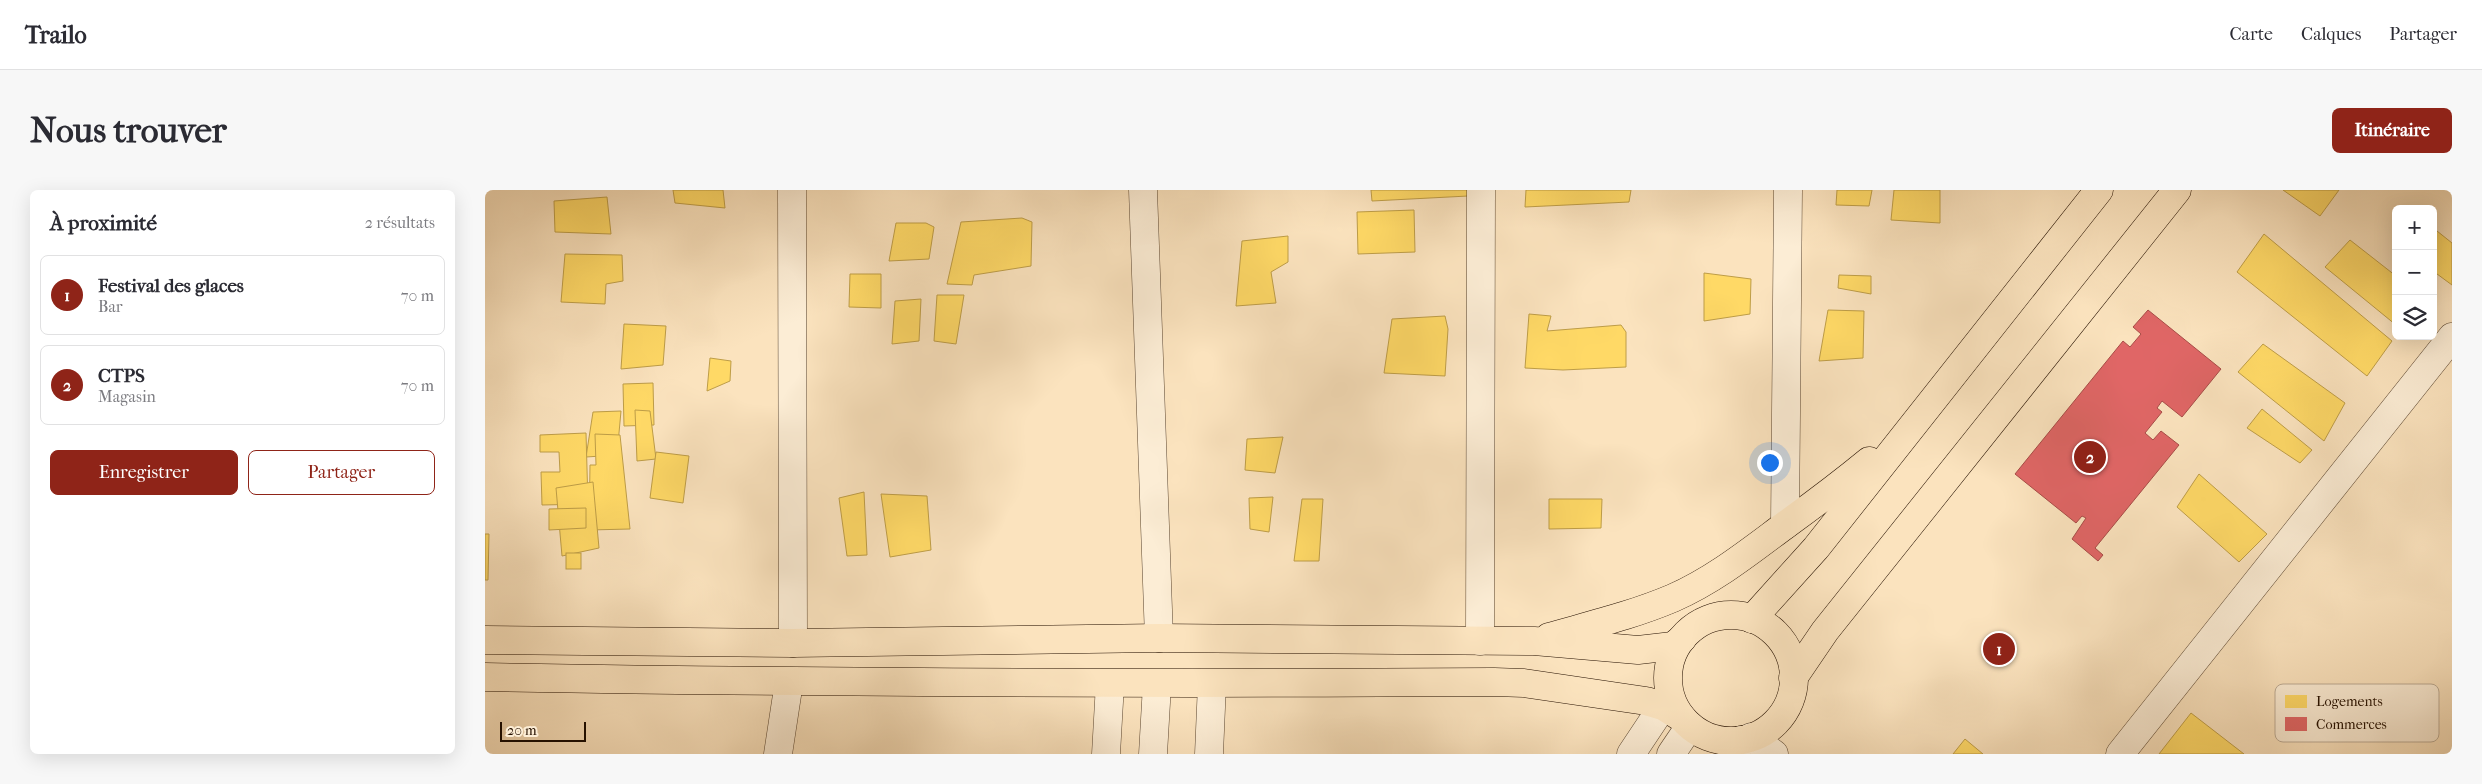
<!DOCTYPE html>
<html lang="fr">
<head>
<meta charset="utf-8">
<style>
  body { margin:0; font-family:"IM FELL French Canon",serif; background:#f7f7f7; color:#2b2b33 }
  .controls { position:absolute; right:15px; top:15px; display:grid; overflow:hidden; border-radius:8px; box-shadow:0 5px 20px #0002 }
  .controls button { width:45px; height:45px; display:grid; place-items:center; padding:0; border:0; border-bottom:1px solid #e1e1e2; background:#fff; color:#2b2b33; font:25px sans-serif }
  .scale { position:absolute; left:15px; bottom:12px; width:86px; box-sizing:border-box; padding-left:5px; border:2px solid #261100; border-top:0; font-size:14px; line-height:18px; white-space:nowrap; color:#261100; -webkit-text-stroke:4px #fcedd5; paint-order:stroke }
  .you { position:absolute; left:1284px; top:272px; width:18px; height:18px; margin:-12px; border:4px solid #fff; border-radius:50%; background:#1a73e8; box-shadow:0 0 0 8px #1a73e833 }
  .badge { display:grid; place-items:center; width:32px; height:32px; border-radius:50%; background:#8f2418; color:#fff; font-size:16px; font-weight:700 }
  .pin { position:absolute; translate:-50% -50%; border:2px solid #fff; box-shadow:0 1px 5px #0006 }
  .list { margin:0; padding:0; list-style:none }
  h2 { display:flex; justify-content:space-between; align-items:center; height:65px; margin:0; padding:0 20px; font-size:21px }
  h2 small { font-size:16px; font-weight:400; color:#7c7c81 }
  .list li { display:grid; grid-template-columns:32px 1fr auto; gap:15px; align-items:center; box-sizing:border-box; height:80px; margin:0 10px 10px; padding:0 10px; border:1px solid #e1e1e2; border-radius:8px }
  .list b { display:block; font-size:19px; white-space:nowrap }
  .list p { margin:0; font-size:16px; white-space:nowrap; color:#7c7c81 }
  .list em { font-size:16px; font-style:normal; color:#7c7c81 }
  .actions { display:flex; gap:10px; padding:15px 20px }
  .actions a { flex:1; padding:11px 0; border:1px solid #8f2418; border-radius:8px; text-align:center; font-size:18px; color:#8f2418 }
  .actions .main { background:#8f2418; color:#fff }
  .icon { flex:none; width:28px; height:28px; fill:none; stroke:currentColor; stroke-width:2; stroke-linecap:round; stroke-linejoin:round }
  .map { position:relative; flex:none; width:1967px; height:564px; overflow:hidden; border-radius:8px }
  header { display:flex; align-items:center; gap:30px; box-sizing:border-box; height:70px; padding:0 25px; background:#fff; border-bottom:1px solid #e1e1e2 }
  header strong { font-size:24px }
  nav { display:flex; gap:28px; margin-inline-start:auto; font-size:18px }
  .intro { display:flex; align-items:center; justify-content:space-between; box-sizing:border-box; height:120px; padding:0 30px }
  h1 { margin:0; font-size:35px }
  .button { padding:12px 22px; border-radius:8px; background:#8f2418; color:#fff; font-size:18px; font-weight:700 }
  main { display:flex; gap:30px; padding:0 30px }
  aside { flex:1; background:#fff; border-radius:8px; box-shadow:0 5px 20px #0002 }
  .map>svg:first-child { display:block }
</style>
</head>
<body>
<header>
<strong>Trailo</strong>
<nav><a>Carte</a><a>Calques</a><a>Partager</a></nav>
</header>
<div class="intro"><h1>Nous trouver</h1><a class="button">Itinéraire</a></div>
<main>
<aside>
<h2>À proximité<small>2 résultats</small></h2>
<ul class="list">
<li><span class="badge">1</span><div><b>Festival des glaces</b><p>Bar</p></div><em>70 m</em></li>
<li><span class="badge">2</span><div><b>CTPS</b><p>Magasin</p></div><em>70 m</em></li>
</ul>
<div class="actions"><a class="main">Enregistrer</a><a>Partager</a></div>
</aside>
<div class="map">
<svg width="1967" height="564" viewBox="0 0 1967 564">
  <rect width="100%" height="100%" fill="#fbe3be"/>
  <filter id="stains"><feTurbulence type="fractalNoise" baseFrequency=".004" numOctaves="4"/><feColorMatrix values="0 0 0 0 .2 0 0 0 0 .09 0 0 0 0 .02 0 0 0 .5 -.17"/></filter>
  <radialGradient id="worn" r=".72"><stop offset=".6" stop-color="#630" stop-opacity="0"/><stop offset="1" stop-color="#630" stop-opacity=".3"/></radialGradient>
  <!-- homes -->
  <g fill="#ffd966" stroke="#be9d47">
    <path d="M188,0H238L240,18L190,13Z"/>
    <path d="M886,0H983V6L887,11Z"/>
    <path d="M1041,0H1146L1144,12L1040,17Z"/>
    <path d="M1352,0H1387L1384,16L1351,15Z"/>
    <path d="M1409,0H1455V33L1406,30Z"/>
    <path d="M1798,0H1854L1835,26Z"/>
    <path d="M122,7L126,44L70,42L69,11Z"/>
    <path d="M929,20L930,62L873,64L872,22Z"/>
    <path d="M537,28L547,32L546,76L489,85L487,95L462,94L476,32Z"/>
    <path d="M411,33H441L449,37L444,69L404,71Z"/>
    <path d="M1952,41L1967,53V95L1948,81V45Z"/>
    <path d="M1779,44L1907,151L1882,186L1752,82Z"/>
    <path d="M803,46V72L786,82L791,113L751,116L757,51Z"/>
    <path d="M1865,50L1911,86V135L1840,77Z"/>
    <path d="M80,64L137,65L138,91L121,94L120,114L76,112Z"/>
    <path d="M1219,83L1266,89L1265,124L1219,131Z"/>
    <path d="M365,84H396V118L364,117Z"/>
    <path d="M1354,85L1386,86V104L1353,98Z"/>
    <path d="M452,105H479L471,154L449,151Z"/>
    <path d="M436,109L434,151L407,154L410,111Z"/>
    <path d="M1343,120L1379,121L1378,168L1334,171Z"/>
    <path d="M1044,124L1066,126L1062,141L1136,135L1141,142V177L1078,180L1040,178Z"/>
    <path d="M960,126L963,139L960,186L899,183L907,129Z"/>
    <path d="M139,134L181,136L178,175L136,179Z"/>
    <path d="M1778,154L1860,213L1839,251L1753,182Z"/>
    <path d="M225,168L246,171L245,191L222,201Z"/>
    <path d="M168,193L169,235L139,236L138,194Z"/>
    <path d="M1777,219L1827,260L1815,273L1762,238Z"/>
    <path d="M150,220L165,221L171,269L152,271Z"/>
    <path d="M136,221L132,265L101,267L108,222Z"/>
    <path d="M101,243L103,314L57,315L56,282H75L74,262H55V245Z"/>
    <path d="M110,244L135,245L145,339L104,340L105,275H111Z"/>
    <path d="M798,247L790,283L760,280L762,249Z"/>
    <path d="M171,262L204,266L198,313L165,308Z"/>
    <path d="M1714,284L1782,344L1754,372L1692,317Z"/>
    <path d="M108,292L114,358L77,366L71,298Z"/>
    <path d="M379,302L382,365L362,366L354,308Z"/>
    <path d="M396,304L442,306L446,360L405,367Z"/>
    <path d="M788,307L784,342L765,339L764,308Z"/>
    <path d="M817,309H838L834,371H809Z"/>
    <path d="M1064,309H1117L1116,338L1064,339Z"/>
    <path d="M101,318V338L64,340V319Z"/>
    <path d="M0,344H4L3,390H0Z"/>
    <rect x="81" y="363" width="15" height="16"/>
    <path d="M1706,523L1759,564H1674Z"/>
    <path d="M1480,549L1498,564H1468Z"/>
  </g>
  <!-- shops -->
  <path fill="#e06666" stroke="#a84c47" d="M1663,120L1736,179L1697,227L1677,211L1672,218L1677,222L1660,243L1668,250L1676,241L1694,255L1610,358L1618,365L1613,371L1587,349L1601,328L1597,326L1591,333L1530,284L1638,151L1645,157L1656,144L1648,137Z"/>
  <g fill="none" stroke-linecap="round" stroke-linejoin="round">
    <!-- minor casing -->
    <g stroke="#5b4630" stroke-width="29">
      <g id="minor">
        <path d="M307,0L308,453"/>
        <path d="M658,0L674,448"/>
        <path d="M1300,335L1303,0"/>
        <path d="M995,451L996,0"/>
        <path d="M1266,547L1289,564"/>
        <path d="M293,564L304,492"/>
        <path d="M621,564L625,494"/>
        <path d="M668,564L672,495"/>
        <path d="M724,564L727,494"/>
        <path d="M1146,564L1178,516"/>
        <path d="M1186,564L1205,536"/>
        <path d="M1250,564L1256,550"/>
        <path d="M1635,564L1967,147"/>
      </g>
    </g>
    <!-- major casing -->
    <g stroke="#261100" stroke-width="29">
      <g id="major">
        <circle cx="1246" cy="488" r="63"/>
        <path d="M1267,429L1331,358L1614,0"/>
        <path d="M1064,447C1106,435 1148,425 1188,408C1229,390 1264,362 1299,336C1328,315 1356,294 1384,271"/>
        <path d="M0,450L308,453L674,448L1049,451L1153,460L1188,456L1197,449"/>
        <path d="M0,487C337,493 673,494 1009,492L1039,493L1161,511L1178,516L1197,528"/>
        <path d="M1308,488L1340,441L1692,0"/>
      </g>
    </g>
    <!-- minor -->
    <use href="#minor" stroke="#fcedd5" stroke-width="28"/>
    <!-- major -->
    <use href="#major" stroke="#fbe3be" stroke-width="28"/>
  </g>
  <!-- legend -->
  <rect x="1790" y="494" width="164" height="58" rx="8" fill="#fcedd5" stroke="#bcab95" stroke-width="1"/>
  <rect x="1800" y="505" width="22" height="13" fill="#ffd966"/>
  <rect x="1800" y="527" width="22" height="14" fill="#e06666"/>
  <g font-size="14" fill="#261100">
    <text x="1831" y="516">Logements</text>
    <text x="1831" y="539">Commerces</text>
  </g>
  <rect width="100%" height="100%" filter="url(#stains)"/>
  <rect width="100%" height="100%" fill="url(#worn)"/>
</svg>
<div class="controls">
<button>+</button>
<button>−</button>
<button><svg class="icon" aria-label="layers" viewBox="0 0 24 24"><path d="M12 4l9 5-9 5-9-5zM3 14l9 5 9-5"/></svg></button>
</div>
<div class="scale">20 m</div>
<div class="you"></div>
<div class="pin badge" style="left:1514px;top:459px">1</div>
<div class="pin badge" style="left:1605px;top:267px">2</div>
</div>
</main>
</body>
</html>
